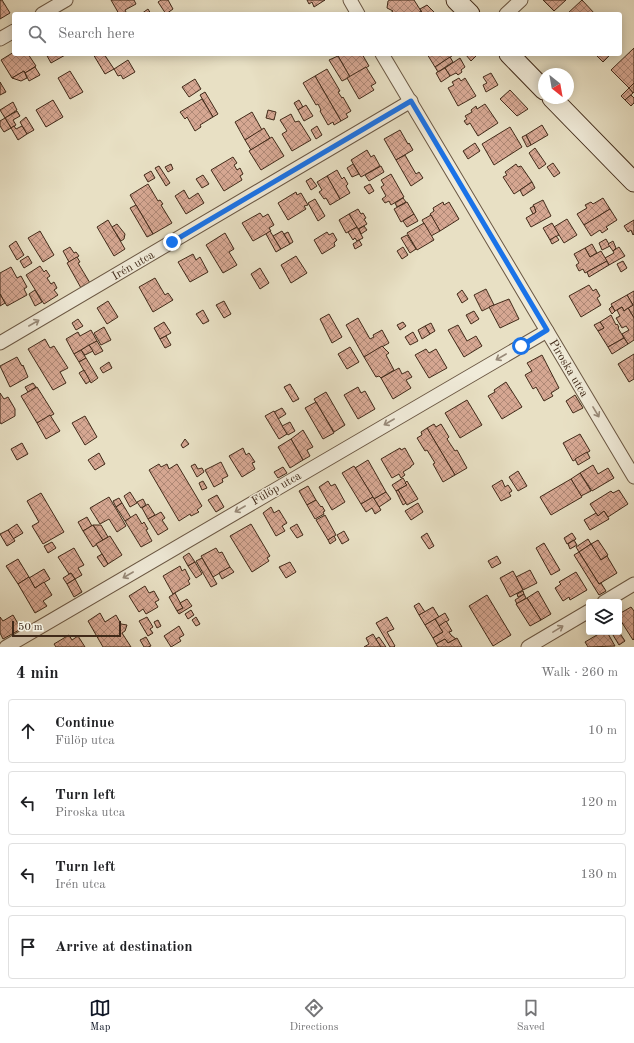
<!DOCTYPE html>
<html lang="en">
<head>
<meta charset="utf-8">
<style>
  body { margin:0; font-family:"Old Standard TT",serif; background:#f6f6f6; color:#202124 }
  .controls { position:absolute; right:12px; bottom:12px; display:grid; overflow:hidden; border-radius:4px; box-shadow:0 2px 10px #0003 }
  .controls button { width:36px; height:36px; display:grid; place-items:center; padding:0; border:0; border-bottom:1px solid #e0e0e0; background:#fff; color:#202124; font:20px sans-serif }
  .compass { position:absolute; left:538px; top:68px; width:36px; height:36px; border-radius:50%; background:#fff; box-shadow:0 2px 10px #0003; rotate:149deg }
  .scale { position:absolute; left:12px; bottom:10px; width:109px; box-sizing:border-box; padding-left:4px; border:2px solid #412a19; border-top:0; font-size:11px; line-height:14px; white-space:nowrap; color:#412a19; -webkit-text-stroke:3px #f0ebd9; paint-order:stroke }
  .stop { position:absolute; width:12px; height:12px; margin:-9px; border:3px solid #1a73e8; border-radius:50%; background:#fff }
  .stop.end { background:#1a73e8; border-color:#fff; box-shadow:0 1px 4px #0008 }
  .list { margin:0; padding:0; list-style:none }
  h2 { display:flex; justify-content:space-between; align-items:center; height:52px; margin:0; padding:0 16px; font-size:17px }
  h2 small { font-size:13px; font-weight:400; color:#757577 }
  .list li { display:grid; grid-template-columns:26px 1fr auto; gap:12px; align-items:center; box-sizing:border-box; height:64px; margin:0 8px 8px; padding:0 8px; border:1px solid #e0e0e0; border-radius:4px }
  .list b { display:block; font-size:15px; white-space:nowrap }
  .list p { margin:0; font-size:13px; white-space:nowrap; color:#757577 }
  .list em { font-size:13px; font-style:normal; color:#757577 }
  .icon { flex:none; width:22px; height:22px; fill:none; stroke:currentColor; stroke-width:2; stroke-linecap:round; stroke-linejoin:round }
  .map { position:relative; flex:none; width:634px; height:647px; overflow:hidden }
  .search { position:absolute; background:#fff; box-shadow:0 2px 10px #0003; left:12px; right:12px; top:12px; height:44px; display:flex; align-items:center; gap:10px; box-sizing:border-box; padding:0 14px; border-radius:4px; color:#757577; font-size:15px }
  .sheet { height:340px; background:#fff }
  nav { display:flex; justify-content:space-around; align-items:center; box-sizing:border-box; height:56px; border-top:1px solid #e0e0e0; background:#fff; font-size:11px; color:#757577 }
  nav a { display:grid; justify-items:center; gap:2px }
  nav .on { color:#111827 }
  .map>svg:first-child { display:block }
</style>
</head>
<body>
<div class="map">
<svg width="634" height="647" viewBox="0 0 634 647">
  <defs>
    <pattern id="building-cross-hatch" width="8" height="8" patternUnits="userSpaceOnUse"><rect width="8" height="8" fill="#d6a792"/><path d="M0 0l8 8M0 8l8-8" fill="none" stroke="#af8876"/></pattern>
  </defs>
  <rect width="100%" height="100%" fill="#e8e0c4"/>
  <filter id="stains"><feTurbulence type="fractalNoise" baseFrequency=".005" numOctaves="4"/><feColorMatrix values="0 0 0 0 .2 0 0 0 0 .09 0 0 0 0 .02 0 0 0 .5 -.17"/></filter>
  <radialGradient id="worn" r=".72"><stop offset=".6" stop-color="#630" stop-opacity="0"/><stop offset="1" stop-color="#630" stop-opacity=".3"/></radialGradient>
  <!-- building -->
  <g fill="url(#building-cross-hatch)" stroke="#412a19">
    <path d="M0,0H2L10,13L0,19Z"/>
    <path d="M111,0H134L136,4L125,10L127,14H119Z"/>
    <path d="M161,0H168L173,9L166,14L158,2Z"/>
    <path d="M307,0H325L314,7L312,2L309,4Z"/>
    <path d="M390,0H414L421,11L417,14H389L393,11L387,8L388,1Z"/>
    <path d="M543,0H566L554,11Z"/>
    <path d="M582,0L595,14H567Z"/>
    <path d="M427,5L434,12L431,14H423L420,9Z"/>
    <path d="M148,9L151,14H141Z"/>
    <path d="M634,48V83L629,88L611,70Z"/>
    <path d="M14,52V54H28L36,66L25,73L24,71L12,78L1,60Z"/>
    <path d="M46,54H67L51,63Z"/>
    <path d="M93,54H104L114,69L105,74Z"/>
    <path d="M340,54H362L369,66L350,77L338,56Z"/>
    <path d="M427,54H451L452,56L435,67Z"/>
    <path d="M467,54H475L476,56L471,61L466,55Z"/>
    <path d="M595,54H611L603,62Z"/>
    <path d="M338,56L350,77L342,81L329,60Z"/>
    <path d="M450,57L453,62L438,72L435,67Z"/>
    <path d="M460,58L465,67L461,70L462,72L458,75L456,73L450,76L445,68Z"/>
    <path d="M128,60L135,72L123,79L121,75L118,76L114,69Z"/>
    <path d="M35,67L40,75L29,81L25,73Z"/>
    <path d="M366,67L376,83L371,86L374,90L359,99L347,78Z"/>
    <path d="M445,68L450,76L441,82L436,73Z"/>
    <path d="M327,69L340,91L338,92L342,98L343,97L351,111L346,114L348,117L341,121L315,76Z"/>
    <path d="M24,71L27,78L21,81L12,78Z"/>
    <path d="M70,71L83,92L70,99L58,78Z"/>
    <path d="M491,73L498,85L486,92L483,85L487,83L483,77Z"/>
    <path d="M315,76L341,121L334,125L333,122L328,125L320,111L321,110L318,104L316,105L303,83Z"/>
    <path d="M459,78L461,81L465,78L476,96L458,106L448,88L454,85L452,82Z"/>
    <path d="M195,79L201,89L189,97L182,87Z"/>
    <path d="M0,82L6,92L0,95Z"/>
    <path d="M634,83V92L633,93L629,88Z"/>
    <path d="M629,88L633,93L625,100L621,96Z"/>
    <path d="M510,90L528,109L517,116L500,99Z"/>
    <path d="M205,92L218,114L213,117L200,95Z"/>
    <path d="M631,95L634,98V103L631,106L625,100Z"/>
    <path d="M202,99L213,117L200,125L201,127L195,131L187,117L185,119L180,112Z"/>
    <path d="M53,100L63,117L46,127L36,110Z"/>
    <path d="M299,100L303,107L298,110L294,103Z"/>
    <path d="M13,102L17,110L5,118L0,110Z"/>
    <path d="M485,104L498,123L478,136L470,123L467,125L464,121L467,119L465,116L472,112L471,110L476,106L477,109Z"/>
    <path d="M306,105L313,116L304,121L298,110Z"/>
    <path d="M268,110L276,112L274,120L266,118Z"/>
    <path d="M17,111L20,116L13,120L16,125L11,128L5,118Z"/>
    <path d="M252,112L262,130L245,140L235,122Z"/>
    <path d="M291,114L295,122L299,121L311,140L292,151L282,134L287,131L280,120Z"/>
    <path d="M26,117L34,130L27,134L20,122Z"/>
    <path d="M5,118L11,128L4,132L0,126V121Z"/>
    <path d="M542,125L548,135L531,145L526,135Z"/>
    <path d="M14,126L16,129L22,126L27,134L18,140L11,128Z"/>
    <path d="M317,126L322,135L316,139L311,130Z"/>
    <path d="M510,127L522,147L494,165L482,144Z"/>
    <path d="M264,128L270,138L251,150L245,140Z"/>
    <path d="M400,130L408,144L409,143L413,150L396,160L384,139Z"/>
    <path d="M526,135L531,145L527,147L522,137Z"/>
    <path d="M272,137L284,156L261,170L249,151Z"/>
    <path d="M475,143L480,151L468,159L463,151Z"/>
    <path d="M535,148L546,164L539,169L529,153Z"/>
    <path d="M367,150L371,157L374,155L380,166L361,177L351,160Z"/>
    <path d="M405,155L416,174L419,172L423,178L411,186L396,160Z"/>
    <path d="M233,157L237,163L234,165L237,170L240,168L243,174L240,176L242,180L224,191L211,170Z"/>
    <path d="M553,163L560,173L554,177L547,167Z"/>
    <path d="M171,164L173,169L168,172L165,167Z"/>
    <path d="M353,164L359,174L352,177L347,168Z"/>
    <path d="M516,164L518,167L521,166L532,182L514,194L503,177L507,175L505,172Z"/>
    <path d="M159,166L170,183L166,186L155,168Z"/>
    <path d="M381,166L384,172L369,181L365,175Z"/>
    <path d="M337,170L342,179L344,177L348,184L346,186L350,193L340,199L327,176Z"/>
    <path d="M151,171L155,178L148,182L144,175Z"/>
    <path d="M391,174L404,197L391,205L389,201L385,203L382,199L386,196L381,187L384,185L381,180Z"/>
    <path d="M203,175L209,184L202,188L196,179Z"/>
    <path d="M327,176L340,199L330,205L326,198L324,199L319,192L322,190L317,182Z"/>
    <path d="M311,178L317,186L311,190L306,181Z"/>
    <path d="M532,182L535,188L523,196L520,190Z"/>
    <path d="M148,184L158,201L160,200L163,204L161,205L172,223L153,234L130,195Z"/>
    <path d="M370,184L374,191L369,194L364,187Z"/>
    <path d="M184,190L189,199L198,193L204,203L186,214L175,196Z"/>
    <path d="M296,192L297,195L301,193L308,205L304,206L306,209L288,220L278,203Z"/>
    <path d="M403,198L406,202L397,207L395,203Z"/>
    <path d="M603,198L610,209L584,225L577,214L587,208L585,205L591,202L593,204Z"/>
    <path d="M315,199L325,216L318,221L308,203Z"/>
    <path d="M543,200L551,216L531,227L526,218L536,212L533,205Z"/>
    <path d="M407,202L414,214L401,222L394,209Z"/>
    <path d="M443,202L444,205L449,202L459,219L440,231L430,214L434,211L433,208Z"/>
    <path d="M136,205L153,234L147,237L130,208Z"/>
    <path d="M534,206L536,212L533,214L530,208Z"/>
    <path d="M358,209L361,214L363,213L366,218L364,219L367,224L358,229L349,214Z"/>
    <path d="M610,209L617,220L606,227L608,229L602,233L600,230L591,236L584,225Z"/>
    <path d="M260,213L263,217L268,214L274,225L269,228L271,231L253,241L242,223Z"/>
    <path d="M349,214L357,227L346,233L339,220Z"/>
    <path d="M414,214L418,221L407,227L403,221Z"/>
    <path d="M431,215L440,231L431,236L422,220Z"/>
    <path d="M567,219L577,235L564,243L554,227Z"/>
    <path d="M108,220L125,249L114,256L97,227Z"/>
    <path d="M634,220V234L633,235L631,230L628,232L624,226Z"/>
    <path d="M424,223L434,240L417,250L407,233Z"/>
    <path d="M552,223L559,235L550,240L543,228Z"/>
    <path d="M117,224L125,234L124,239L121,241L112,227Z"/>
    <path d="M364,226L367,230L361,234L359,229Z"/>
    <path d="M357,227L363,238L357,241L355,238L353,240L348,232Z"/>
    <path d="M40,231L54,255L43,262L28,238Z"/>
    <path d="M270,231L281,249L276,252L266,234Z"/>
    <path d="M282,231L290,244L281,249L273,236Z"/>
    <path d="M288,232L293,242L290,244L284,234Z"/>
    <path d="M327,232L329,235L333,233L337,240L334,243L335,246L322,254L314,240Z"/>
    <path d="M225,233L234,249L229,252L237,265L223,273L206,245Z"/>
    <path d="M407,235L416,249L410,253L401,238Z"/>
    <path d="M556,236L559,240L552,244L550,240Z"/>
    <path d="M606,239L610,246L602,250L599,243Z"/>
    <path d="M359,240L362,245L355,249L353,244Z"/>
    <path d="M16,241L24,255L17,260L9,246Z"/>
    <path d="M613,241L616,248L613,251L608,244Z"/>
    <path d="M592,244L597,253L590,257L585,248Z"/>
    <path d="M70,247L74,253L76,252L79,256L69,262L63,251Z"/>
    <path d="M403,247L408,255L402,259L397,251Z"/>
    <path d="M619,247L625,256L609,265L605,258L614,253L613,251Z"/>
    <path d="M585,248L590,257L601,251L607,261L585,273L583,269L579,271L576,265L579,263L574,254Z"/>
    <path d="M193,254L196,260L200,257L208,272L190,282L178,262Z"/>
    <path d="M28,256L32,263L24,268L20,261Z"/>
    <path d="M296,256L307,273L291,283L281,265Z"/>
    <path d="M77,257L80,262L78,263L90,283L81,288L67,263Z"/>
    <path d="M607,261L609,265L589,277L587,272Z"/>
    <path d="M623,261L627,268L621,272L617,264Z"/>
    <path d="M40,266L44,272L46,270L50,276L47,278L51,284L54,282L57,288L54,290L58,295L44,304L26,275Z"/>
    <path d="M11,267L17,278L21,276L27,287L24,289L27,295L7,306L0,294V273Z"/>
    <path d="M260,268L269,283L260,289L251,274Z"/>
    <path d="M155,278L165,295L168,293L173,300L153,312L139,287Z"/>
    <path d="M589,285L593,291L596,289L600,296L597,298L601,305L581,317L569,296Z"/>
    <path d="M486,289L494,305L482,311L474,295Z"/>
    <path d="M35,290L42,302L35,306L29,294Z"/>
    <path d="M462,290L468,299L462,303L457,294Z"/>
    <path d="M634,291V318L628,308L633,305L627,295Z"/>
    <path d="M0,294L5,303L0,306Z"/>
    <path d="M627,295L633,305L624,311L622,307L615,311L611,304Z"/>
    <path d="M509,299L519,319L500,328L489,307Z"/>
    <path d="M108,301L118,317L107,324L97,308Z"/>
    <path d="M224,301L231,314L224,318L216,305Z"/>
    <path d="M612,306L615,311L612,314L609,309Z"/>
    <path d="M622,307L624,311L628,308L634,318V340L628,344L622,334L629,330L626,326L622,328L616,318L620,316L617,310Z"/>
    <path d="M203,310L209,321L203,324L196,314Z"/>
    <path d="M474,311L479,319L471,324L466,315Z"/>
    <path d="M329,314L342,337L332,343L320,319Z"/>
    <path d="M611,315L616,325L617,324L619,327L618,328L624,338L608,347L598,331L604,328L600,322Z"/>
    <path d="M358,318L370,339L374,337L373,335L382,330L389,343L364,357L346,325Z"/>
    <path d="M78,319L83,326L76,330L72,323Z"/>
    <path d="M164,322L171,333L160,339L154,328Z"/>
    <path d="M403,322L406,326L400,330L397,325Z"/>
    <path d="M600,322L604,328L598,331L594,325Z"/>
    <path d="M431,323L435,331L430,334L425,326Z"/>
    <path d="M458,325L467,341L476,336L482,346L464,357L448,330Z"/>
    <path d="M425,326L430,334L422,339L418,330Z"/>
    <path d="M104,327L111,340L101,345L94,333Z"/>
    <path d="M91,330L97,341L74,354L66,339L78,332L80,336Z"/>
    <path d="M413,332L418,341L410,345L405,337Z"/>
    <path d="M166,336L171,345L165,348L160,339Z"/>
    <path d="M624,338L628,344L612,354L608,347Z"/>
    <path d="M45,339L50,348L54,346L68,368L60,372L66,383L53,390L28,349Z"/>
    <path d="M97,341L103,351L95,355L89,345Z"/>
    <path d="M89,345L93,351L85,355L81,350Z"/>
    <path d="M382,346L389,353L386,355L394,370L381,378L379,376L376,377L364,357Z"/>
    <path d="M350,347L359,362L347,369L338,354Z"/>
    <path d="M426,349L429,353L436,349L447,368L429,378L415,355Z"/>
    <path d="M81,350L86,358L79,362L74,354Z"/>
    <path d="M634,354V379L629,382L618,364Z"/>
    <path d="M542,355L559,388L551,393L553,396L544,401L536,387L533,389L525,375L532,371L527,363Z"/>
    <path d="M17,357L22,366L23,365L28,377L10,387L0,366Z"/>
    <path d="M86,358L98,378L91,383L79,362Z"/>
    <path d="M109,362L112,368L103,373L100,368Z"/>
    <path d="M399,368L402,374L408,371L412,377L406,380L411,388L393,399L381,378Z"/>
    <path d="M84,370L90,381L86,384L79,373Z"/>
    <path d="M506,382L522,407L502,419L488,396L495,392L494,390Z"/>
    <path d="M33,383L36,387L28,392L25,387Z"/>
    <path d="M290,384L299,399L293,402L284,387Z"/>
    <path d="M37,387L54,414L37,423L21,396Z"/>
    <path d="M358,387L361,393L365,391L375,409L358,419L344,395Z"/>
    <path d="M326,392L345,425L334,432L314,399Z"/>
    <path d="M0,393L4,399L8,397L15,409V416L1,424L0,422Z"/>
    <path d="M575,395L583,408L573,413L566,401Z"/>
    <path d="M467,400L482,425L460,438L445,413Z"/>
    <path d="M316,402L334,433L323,439L305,408Z"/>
    <path d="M282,408L286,414L278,419L274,412Z"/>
    <path d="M274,411L287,434L279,439L265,416Z"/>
    <path d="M50,415L60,431L46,439L37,423Z"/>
    <path d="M85,416L97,437L85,445L72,423Z"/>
    <path d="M290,422L295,431L288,435L282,426Z"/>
    <path d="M434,424L436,427L441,424L449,437L447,439L455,451L457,450L467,468L455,475L427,428Z"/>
    <path d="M427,428L455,475L443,482L433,464L435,463L427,450L425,451L417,438L422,435L421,432Z"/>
    <path d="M303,430L313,447L307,450L310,456L303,460L291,439Z"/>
    <path d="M580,434L590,451L573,461L563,443Z"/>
    <path d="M185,439L189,444L183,448L181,445Z"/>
    <path d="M291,439L303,460L290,468L278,447Z"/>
    <path d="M22,443L28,454L17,460L11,449Z"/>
    <path d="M243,448L246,455L249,453L255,462L252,463L255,469L242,477L229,456Z"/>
    <path d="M400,448L401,450L405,448L414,464L411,466V467L403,472L405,475L401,478L399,474L392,478L381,459Z"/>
    <path d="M587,452L590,458L578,465L575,459Z"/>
    <path d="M99,453L105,464L95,470L88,460Z"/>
    <path d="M368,460L386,492L374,499L355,468Z"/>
    <path d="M221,462L228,476L222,479L223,482L214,487L205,470Z"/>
    <path d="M159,464L161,467L167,464L169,469L177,464L202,506L197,510L199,512L191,516L190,514L179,521L149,470Z"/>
    <path d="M195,464L198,469L202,468L204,472L197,477L191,466Z"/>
    <path d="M593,465L598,474L608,468L614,478L592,491L580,473Z"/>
    <path d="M354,466L373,497L361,504L342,473Z"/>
    <path d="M283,467L287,473L278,478L274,472Z"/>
    <path d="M518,471L527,486L518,491L509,477Z"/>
    <path d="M580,473L591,491L581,496L571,479Z"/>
    <path d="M403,478L407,485L396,491L392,485Z"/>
    <path d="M571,479L582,497L551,515L540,497Z"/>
    <path d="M502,480L505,487L508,485L512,491L509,493L511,496L501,501L492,486Z"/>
    <path d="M203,481L207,488L202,490L199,483Z"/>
    <path d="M328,481L331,486L335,484L345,502L332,510L319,487Z"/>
    <path d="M407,481L418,499L407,505L398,490L407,485L405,483Z"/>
    <path d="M308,486L316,500L307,505L299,491Z"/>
    <path d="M398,490L406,503L403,505L396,491Z"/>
    <path d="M619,490L628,504L608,517L604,511L598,516L590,504L611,491L613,493Z"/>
    <path d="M130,492L137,503L130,507L124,496Z"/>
    <path d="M386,492L391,499L379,507L374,499Z"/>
    <path d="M41,493L64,532L43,544L32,526L39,522L27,501Z"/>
    <path d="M217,495L224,507L216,512L208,500Z"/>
    <path d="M109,497L126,526L117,532L109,519L100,524L90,508Z"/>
    <path d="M373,497L381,510L375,514L372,508L366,512L361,504Z"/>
    <path d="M119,498L122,503L116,507L113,501Z"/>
    <path d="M143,499L146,505L141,508L137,502Z"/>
    <path d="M316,500L321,507L322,506L325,511L323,512L324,514L315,519L307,505Z"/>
    <path d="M122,503L131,518L125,521L116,507Z"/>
    <path d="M418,503L423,512L411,520L405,511Z"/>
    <path d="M148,504L155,515L148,519L142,508Z"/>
    <path d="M271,507L274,513L279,510L287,523L282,526L285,531L276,536L263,513Z"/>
    <path d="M604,511L609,519L590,530L584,520L596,513L598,516Z"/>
    <path d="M161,512L165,518L162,520L168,529L158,535L148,519Z"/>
    <path d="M136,514L142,524L144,522L148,529L146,530L152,541L141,547L125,521Z"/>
    <path d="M325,515L336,535L328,540L316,520Z"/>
    <path d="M87,517L92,526L83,531L78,522Z"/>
    <path d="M17,524L23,533L13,539L8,530Z"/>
    <path d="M251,524L270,556L267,558L269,561L252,572L230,536Z"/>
    <path d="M297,524L303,535L297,538L290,528Z"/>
    <path d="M93,525L103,540L93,547L83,531Z"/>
    <path d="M93,525H101L108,537L103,540Z"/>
    <path d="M8,530L15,541L7,546L0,534Z"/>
    <path d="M344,531L349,540L342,544L337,535Z"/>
    <path d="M427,533L434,546L429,549L421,537Z"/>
    <path d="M572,533L576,539L567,544L564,538Z"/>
    <path d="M110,536L122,555L108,564L96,544Z"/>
    <path d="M334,536L336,540L330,544L328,540Z"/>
    <path d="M588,539L591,544L579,552L576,547Z"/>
    <path d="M574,540L577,545L570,549L568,544Z"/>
    <path d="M598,540L608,555L601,560L591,544Z"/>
    <path d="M52,542L56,548L48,553L44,546Z"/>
    <path d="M544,543L560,570L551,575L536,548Z"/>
    <path d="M591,544L601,560L607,556L617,573L599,584L579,552Z"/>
    <path d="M74,548L84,565L78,568L82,575L75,579L71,573L69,574L58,557Z"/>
    <path d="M216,548L219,553L222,552L230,567L213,577L201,556Z"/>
    <path d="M579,552L599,584L601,583L606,591L599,595L574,555Z"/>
    <path d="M189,553L195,562L188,566L183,557Z"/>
    <path d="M102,554L108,564L104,567L97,557Z"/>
    <path d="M497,556L501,563L492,568L488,561Z"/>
    <path d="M202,558L217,584L211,587L196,561Z"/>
    <path d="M18,559L29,577L18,584L6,566Z"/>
    <path d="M195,562L202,574L196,578L188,566Z"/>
    <path d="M290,562L296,572L286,578L279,567Z"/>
    <path d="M180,566L182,571L185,569L190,579L188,581L190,584L173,594L163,576Z"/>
    <path d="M230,567L234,572L222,579L219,573Z"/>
    <path d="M44,569L50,579L35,588L29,578Z"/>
    <path d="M530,570L537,583L523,590L516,577Z"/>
    <path d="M513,571L523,590L510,597L500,578Z"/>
    <path d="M576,572L587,590L570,600L569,597L563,601L555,588L561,584L559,582Z"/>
    <path d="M71,573L75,579L67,584L63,578Z"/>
    <path d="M29,577L35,588L44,582L52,595L43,601L47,606L35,613L18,584Z"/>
    <path d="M75,579L82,592L74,597L67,584Z"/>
    <path d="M145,586L149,593L154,591L159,600L155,602L158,607L146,614L143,609L139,612L129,596Z"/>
    <path d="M523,591L524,594L518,597L517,594Z"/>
    <path d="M538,591L551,614L541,620L527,598Z"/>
    <path d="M175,593L183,608L177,611L169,597Z"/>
    <path d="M524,594L526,598L517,604L515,600Z"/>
    <path d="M487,595L511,635L493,646L469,606Z"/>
    <path d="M527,598L541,620L530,626L516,604Z"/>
    <path d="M187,599L192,606L179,614L177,611L183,608L180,603Z"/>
    <path d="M419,603L425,612L419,615L414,606Z"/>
    <path d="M433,607L439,617L425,625L419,615Z"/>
    <path d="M631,607L634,611V639L633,640L619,618V614Z"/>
    <path d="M191,610L194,615L188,619L185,614Z"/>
    <path d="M100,613L105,622L116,615L121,624L127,625L125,631L122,633L131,647H103L88,621Z"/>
    <path d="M445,613L449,620L439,626L435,619Z"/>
    <path d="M13,615L21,629L3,639L0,633V617L3,621Z"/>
    <path d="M147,617L153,627L150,629L153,633L148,636L139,621Z"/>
    <path d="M196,617L200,624L196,626L192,620Z"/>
    <path d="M387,617L394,629L387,632L395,646L394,647H390L376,623Z"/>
    <path d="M435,619L443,632L433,638L425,625Z"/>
    <path d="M158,620L161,626L157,628L154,622Z"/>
    <path d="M446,621L452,631L449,632L451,635L456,639L448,643L445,639L436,644L433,638L443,632L439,626Z"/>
    <path d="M179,626L184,635L179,638L181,641L171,647L164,636Z"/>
    <path d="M602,632H607L615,646L588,647L585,642Z"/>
    <path d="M619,632L625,641L619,645L613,635Z"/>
    <path d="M373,634L381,647H364L369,644L366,638Z"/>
    <path d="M69,635L72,640L78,636L85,647H56L54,644Z"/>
    <path d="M146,637L151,646L148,647H144L140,640Z"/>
    <path d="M379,637L386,647H381L376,639Z"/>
    <path d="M457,638L462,647H438L436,644L445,639L448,643Z"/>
  </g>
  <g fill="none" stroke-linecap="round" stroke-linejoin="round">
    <!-- street casing -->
    <g stroke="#6b5844" stroke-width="15">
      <g id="street">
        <path d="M350,0L358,14"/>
        <path d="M42,14L66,0"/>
        <path d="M506,14L521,0"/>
        <path d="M0,39L14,31"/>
        <path d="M382,54L634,477"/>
        <path d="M0,343L411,101"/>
        <path d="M604,602L634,584"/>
        <path d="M6,647L547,331"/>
        <path d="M528,647L589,611"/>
      </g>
    </g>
    <!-- secondary casing -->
    <g stroke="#412a19" stroke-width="21">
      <g id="secondary">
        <path d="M456,0L470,14"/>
        <path d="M509,54L544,90"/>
        <path d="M552,98L634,182"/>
      </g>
    </g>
    <!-- street -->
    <use href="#street" stroke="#f0ebd9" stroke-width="13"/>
    <!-- secondary -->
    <use href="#secondary" stroke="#f0ebd9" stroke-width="19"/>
  </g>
  <!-- one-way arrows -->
  <defs><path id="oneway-shaft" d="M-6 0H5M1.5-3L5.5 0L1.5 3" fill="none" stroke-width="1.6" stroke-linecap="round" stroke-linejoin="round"/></defs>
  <g stroke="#988a79">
    <use href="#oneway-shaft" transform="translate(34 323) rotate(-30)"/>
    <use href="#oneway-shaft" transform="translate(501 357) rotate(150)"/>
    <use href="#oneway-shaft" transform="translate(596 412) rotate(59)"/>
    <use href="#oneway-shaft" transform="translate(389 422) rotate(150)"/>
    <use href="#oneway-shaft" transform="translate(240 509) rotate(150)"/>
    <use href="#oneway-shaft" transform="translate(128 575) rotate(150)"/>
    <use href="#oneway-shaft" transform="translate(558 629) rotate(-31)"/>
  </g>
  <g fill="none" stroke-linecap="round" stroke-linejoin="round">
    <!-- route -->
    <path stroke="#1a73e8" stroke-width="5" d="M172,242L411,101L547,330L521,346"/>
  </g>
  <g text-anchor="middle" stroke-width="3" stroke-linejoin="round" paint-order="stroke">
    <!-- street labels -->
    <g font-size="12" fill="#412a19" stroke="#f0ebd9">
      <text transform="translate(133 265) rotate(-30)" y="4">Irén utca</text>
      <text transform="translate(569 368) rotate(59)" y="4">Piroska utca</text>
      <text transform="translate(276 488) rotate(-30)" y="4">Fülöp utca</text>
    </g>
  </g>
  <rect width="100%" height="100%" filter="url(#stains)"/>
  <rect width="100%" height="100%" fill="url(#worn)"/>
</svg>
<div class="controls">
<button><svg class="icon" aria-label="layers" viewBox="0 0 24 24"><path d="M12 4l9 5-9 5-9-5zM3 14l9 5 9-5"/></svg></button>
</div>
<svg class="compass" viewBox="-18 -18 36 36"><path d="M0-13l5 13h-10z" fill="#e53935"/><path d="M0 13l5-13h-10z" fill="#757577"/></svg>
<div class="scale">50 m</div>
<div class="stop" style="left:521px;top:346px"></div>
<div class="stop end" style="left:172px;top:242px"></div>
<div class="search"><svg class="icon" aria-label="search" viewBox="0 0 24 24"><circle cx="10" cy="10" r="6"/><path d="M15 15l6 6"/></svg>Search here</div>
</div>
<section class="sheet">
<h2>4 min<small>Walk · 260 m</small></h2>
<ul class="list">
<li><svg class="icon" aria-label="ahead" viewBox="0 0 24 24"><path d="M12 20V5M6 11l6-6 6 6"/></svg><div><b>Continue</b><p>Fülöp utca</p></div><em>10 m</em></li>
<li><svg class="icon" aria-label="left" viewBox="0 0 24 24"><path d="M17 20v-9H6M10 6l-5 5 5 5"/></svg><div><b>Turn left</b><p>Piroska utca</p></div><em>120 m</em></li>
<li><svg class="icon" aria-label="left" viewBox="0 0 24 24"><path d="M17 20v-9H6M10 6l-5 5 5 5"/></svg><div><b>Turn left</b><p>Irén utca</p></div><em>130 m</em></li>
<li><svg class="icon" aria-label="arrive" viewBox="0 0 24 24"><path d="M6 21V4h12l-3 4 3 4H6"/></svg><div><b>Arrive at destination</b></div></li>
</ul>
</section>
<nav>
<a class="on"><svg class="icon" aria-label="map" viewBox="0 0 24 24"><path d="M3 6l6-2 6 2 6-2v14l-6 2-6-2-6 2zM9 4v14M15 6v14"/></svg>Map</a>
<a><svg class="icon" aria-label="directions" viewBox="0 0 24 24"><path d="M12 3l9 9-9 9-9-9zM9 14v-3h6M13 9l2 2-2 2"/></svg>Directions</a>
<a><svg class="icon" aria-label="saved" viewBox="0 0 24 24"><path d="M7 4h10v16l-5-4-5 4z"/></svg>Saved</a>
</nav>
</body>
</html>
